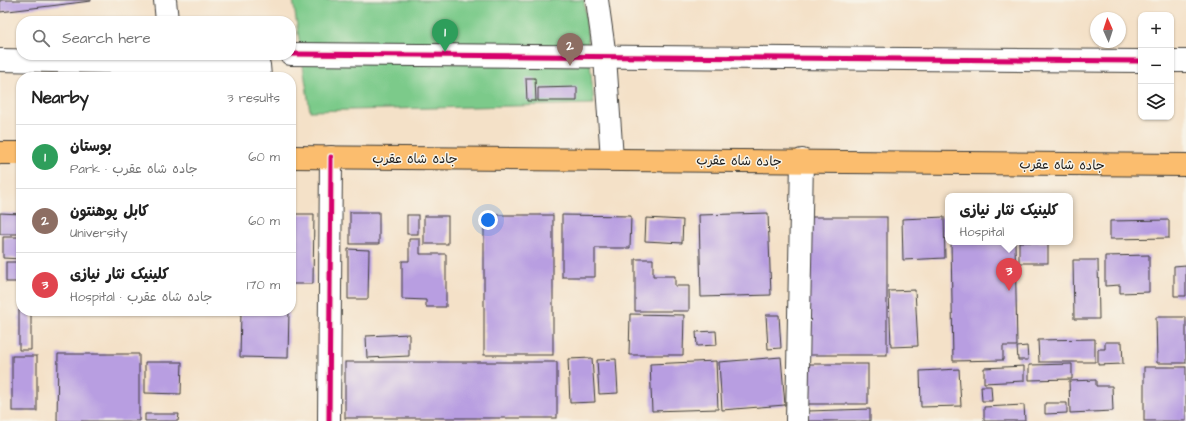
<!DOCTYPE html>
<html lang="en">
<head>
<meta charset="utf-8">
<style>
  body { margin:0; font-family:"Architects Daughter","Playpen Sans Arabic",sans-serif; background:#f2f2f2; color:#222 }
  .controls { position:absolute; right:12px; top:12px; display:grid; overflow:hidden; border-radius:8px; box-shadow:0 1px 3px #0004 }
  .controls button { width:36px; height:36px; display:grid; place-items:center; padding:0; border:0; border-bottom:1px solid #e0e0e0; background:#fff; color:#222; font:20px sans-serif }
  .compass { position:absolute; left:1090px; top:12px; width:36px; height:36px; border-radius:50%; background:#fff; box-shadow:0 1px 3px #0004; rotate:357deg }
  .you { position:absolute; left:488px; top:220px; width:14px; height:14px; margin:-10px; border:3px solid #fff; border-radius:50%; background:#1a73e8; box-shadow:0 0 0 6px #1a73e833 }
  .badge { display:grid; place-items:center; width:26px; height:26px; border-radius:50%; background:#d1495b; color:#fff; font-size:13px; font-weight:700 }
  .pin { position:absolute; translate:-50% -33px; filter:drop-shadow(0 1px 2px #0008) }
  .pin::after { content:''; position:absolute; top:21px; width:14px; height:12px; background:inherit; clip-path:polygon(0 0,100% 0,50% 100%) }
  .popup { position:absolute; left:945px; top:193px; width:128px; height:52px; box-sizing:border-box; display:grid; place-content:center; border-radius:8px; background:#fff; filter:drop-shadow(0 1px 3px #0005); font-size:13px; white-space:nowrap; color:#767676 }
  .popup b { font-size:15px; color:#222 }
  .popup::after { content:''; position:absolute; left:50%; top:100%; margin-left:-8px; border:8px solid transparent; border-top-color:#fff }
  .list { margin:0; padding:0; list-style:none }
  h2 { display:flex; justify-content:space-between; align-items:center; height:52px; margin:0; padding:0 16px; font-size:17px }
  h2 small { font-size:13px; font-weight:400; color:#767676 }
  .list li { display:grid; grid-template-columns:26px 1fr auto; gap:12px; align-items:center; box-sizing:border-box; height:64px; padding:0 16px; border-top:1px solid #e0e0e0 }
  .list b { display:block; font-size:15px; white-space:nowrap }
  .list p { margin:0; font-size:13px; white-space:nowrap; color:#767676 }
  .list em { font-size:13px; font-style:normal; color:#767676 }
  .icon { flex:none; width:22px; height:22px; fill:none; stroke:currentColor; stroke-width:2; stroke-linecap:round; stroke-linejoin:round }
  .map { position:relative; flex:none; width:1186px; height:421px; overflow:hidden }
  .search { position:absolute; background:#fff; box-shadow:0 1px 3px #0004; left:16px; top:16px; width:280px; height:44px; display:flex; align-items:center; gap:10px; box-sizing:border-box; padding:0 14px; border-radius:16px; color:#767676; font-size:15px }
  .panel { position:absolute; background:#fff; box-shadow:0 1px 3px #0004; left:16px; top:72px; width:280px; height:244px; border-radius:16px }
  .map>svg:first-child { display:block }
</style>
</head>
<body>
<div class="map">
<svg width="1186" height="421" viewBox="0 0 1186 421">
  <rect width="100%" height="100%" fill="#f7f3e8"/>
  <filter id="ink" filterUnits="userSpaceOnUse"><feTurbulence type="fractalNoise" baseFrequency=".025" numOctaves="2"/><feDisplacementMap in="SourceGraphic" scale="8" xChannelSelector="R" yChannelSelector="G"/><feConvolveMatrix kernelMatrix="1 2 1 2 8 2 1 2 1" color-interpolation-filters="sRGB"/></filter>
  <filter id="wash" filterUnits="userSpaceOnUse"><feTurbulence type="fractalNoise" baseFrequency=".012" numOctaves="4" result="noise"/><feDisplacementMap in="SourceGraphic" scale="16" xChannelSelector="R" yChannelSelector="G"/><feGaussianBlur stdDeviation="0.9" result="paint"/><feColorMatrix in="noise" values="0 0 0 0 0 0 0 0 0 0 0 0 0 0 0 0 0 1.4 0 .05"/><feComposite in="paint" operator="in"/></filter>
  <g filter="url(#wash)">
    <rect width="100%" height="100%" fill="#f4e1c8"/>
    <!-- green -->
    <path fill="#7bca8a" stroke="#4c7353" d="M293,0H584L594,104L310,111Z"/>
    <g id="blocks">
      <!-- building -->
      <g fill="#b89ee1">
        <path d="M0,0H91V1L0,12Z"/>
        <path d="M526,78H535L536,101H527Z"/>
        <path d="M577,87V101H538V88Z"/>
        <rect x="350" y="212" width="29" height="32"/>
        <path d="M0,213L21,214V234H0Z"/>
        <path d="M768,213L771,295L701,297L699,215Z"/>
        <path d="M291,214H314L313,284H291Z"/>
        <rect x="407" y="215" width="11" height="19"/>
        <rect x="484" y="215" width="69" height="140"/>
        <path d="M562,215L631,216L630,248H595V277H562Z"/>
        <rect x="424" y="216" width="24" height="28"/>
        <rect x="803" y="217" width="84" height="138"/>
        <path d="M944,217L945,258L903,260L902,219Z"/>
        <path d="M646,218L683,220L682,243L645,241Z"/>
        <path d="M1169,220V238L1110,239V221Z"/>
        <path d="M3,237H21V259L3,258Z"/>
        <path d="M409,239H420V254H446V307H426V300L402,299V261H409Z"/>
        <path d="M951,242H1015L1017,346H1003V360L953,361Z"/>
        <rect x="1019" y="242" width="29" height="21"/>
        <path d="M348,249L369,250L368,299H348Z"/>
        <path d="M1149,255V292L1120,293V285L1105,286V256Z"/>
        <path d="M635,259H653V276H675V286H689V311H635Z"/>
        <path d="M1073,260H1098L1099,319H1074Z"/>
        <rect x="6" y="262" width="15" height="20"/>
        <path d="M1186,265V296H1174V266Z"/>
        <path d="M915,290L918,346L891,347L889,291Z"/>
        <path d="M19,310L31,311V350H19Z"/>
        <path d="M241,311H289L288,358L240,357Z"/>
        <path d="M630,314L684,315L683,355H629Z"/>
        <path d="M766,315H779L781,348L768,349Z"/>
        <path d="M1156,317H1186V363H1157Z"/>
        <path d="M716,331L717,345L697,346L696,332Z"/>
        <path d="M409,334V356L367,358L366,336Z"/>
        <path d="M1095,339V362H1039L1038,340Z"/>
        <path d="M1105,342H1122L1123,364L1098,365V349H1105Z"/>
        <path d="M1027,346L1028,360H1018L1017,347Z"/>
        <path d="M58,354H139V421H57Z"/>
        <rect x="12" y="356" width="25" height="55"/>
        <path d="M781,357L785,405L722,410L719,362Z"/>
        <path d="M592,358L595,402L570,403L568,359Z"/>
        <path d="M616,359L618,393L599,394L597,360Z"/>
        <path d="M716,361L718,409L652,411L650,364Z"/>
        <path d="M145,362H182L181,394L145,393Z"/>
        <rect x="345" y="362" width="212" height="56"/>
        <rect x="808" y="364" width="60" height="40"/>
        <path d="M1072,364V379L1029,380V365Z"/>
        <path d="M1024,366V381L984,383V368Z"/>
        <rect x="1144" y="367" width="42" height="54"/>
        <path d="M959,369L961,406L921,407L920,371Z"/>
        <path d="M1096,380V386H1112L1113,411L1070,413L1069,381Z"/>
        <path d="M981,386H991L992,401H982Z"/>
        <path d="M1045,403H1067V413L1045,414Z"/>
        <path d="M1024,405L1025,421H984V407Z"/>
        <path d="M870,409V421H808V411Z"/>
        <path d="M145,414H179L178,421H145Z"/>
      </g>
    </g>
  </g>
  <g filter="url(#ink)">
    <use href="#blocks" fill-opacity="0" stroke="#3c3a36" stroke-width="1"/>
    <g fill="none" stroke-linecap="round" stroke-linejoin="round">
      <!-- minor casing -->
      <g stroke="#3c3a36" stroke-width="24">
        <g id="minor">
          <path d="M165,0L167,21"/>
          <path d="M597,0L605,57L612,159"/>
          <path d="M291,54L1141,61"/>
          <path d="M0,60L259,65L260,77"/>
          <path d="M1171,61H1186"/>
          <path d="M329,421L331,157"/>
          <path d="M797,421L802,160"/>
        </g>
      </g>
      <!-- highway casing -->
      <g stroke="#3c3a36" stroke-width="24">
        <g id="highway">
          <path d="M0,153H21"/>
          <path d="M291,157L1186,165"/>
        </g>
      </g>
      <!-- minor -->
      <use href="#minor" stroke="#fff" stroke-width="22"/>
      <!-- highway -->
      <use href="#highway" stroke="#fbbd6e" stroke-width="22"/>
      <!-- cycleway casing -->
      <g stroke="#f7f3e8" stroke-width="8">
        <g id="cycleway">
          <path d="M291,54L1141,61"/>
          <path d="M329,421L331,157"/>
        </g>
      </g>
      <!-- cycleway -->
      <use href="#cycleway" stroke="#d6006c" stroke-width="5"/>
    </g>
  </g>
  <g text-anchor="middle" stroke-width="3" stroke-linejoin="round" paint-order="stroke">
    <!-- street labels -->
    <g font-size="13" fill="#1c1c1c" stroke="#f7f3e8">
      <text x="415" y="163">جاده شاه عقرب</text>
      <text transform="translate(739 160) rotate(1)" y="5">جاده شاه عقرب</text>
      <text transform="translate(1062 164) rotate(1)" y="5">جاده شاه عقرب</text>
    </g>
  </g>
</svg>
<div class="controls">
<button>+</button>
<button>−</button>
<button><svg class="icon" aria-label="layers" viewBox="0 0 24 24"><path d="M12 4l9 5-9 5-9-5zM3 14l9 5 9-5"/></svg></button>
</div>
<svg class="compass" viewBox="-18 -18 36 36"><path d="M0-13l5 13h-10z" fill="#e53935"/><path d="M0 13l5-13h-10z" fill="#767676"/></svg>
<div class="you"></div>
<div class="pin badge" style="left:445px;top:52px;background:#2e9e5b">1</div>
<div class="pin badge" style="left:570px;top:66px;background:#8d6e63">2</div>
<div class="pin badge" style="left:1009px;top:291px;background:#e0444e">3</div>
<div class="popup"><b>کلینیک نثار نیازی</b>Hospital</div>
<div class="search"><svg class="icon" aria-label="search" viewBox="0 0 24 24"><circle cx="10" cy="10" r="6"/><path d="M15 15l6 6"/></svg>Search here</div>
<section class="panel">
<h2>Nearby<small>3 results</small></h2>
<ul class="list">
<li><span class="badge" style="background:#2e9e5b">1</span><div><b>بوستان</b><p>Park · جاده شاه عقرب</p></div><em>60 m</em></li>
<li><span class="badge" style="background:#8d6e63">2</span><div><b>کابل پوهنتون</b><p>University</p></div><em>60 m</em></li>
<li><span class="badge" style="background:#e0444e">3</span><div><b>کلینیک نثار نیازی</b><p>Hospital · جاده شاه عقرب</p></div><em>170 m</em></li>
</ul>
</section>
</div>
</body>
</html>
